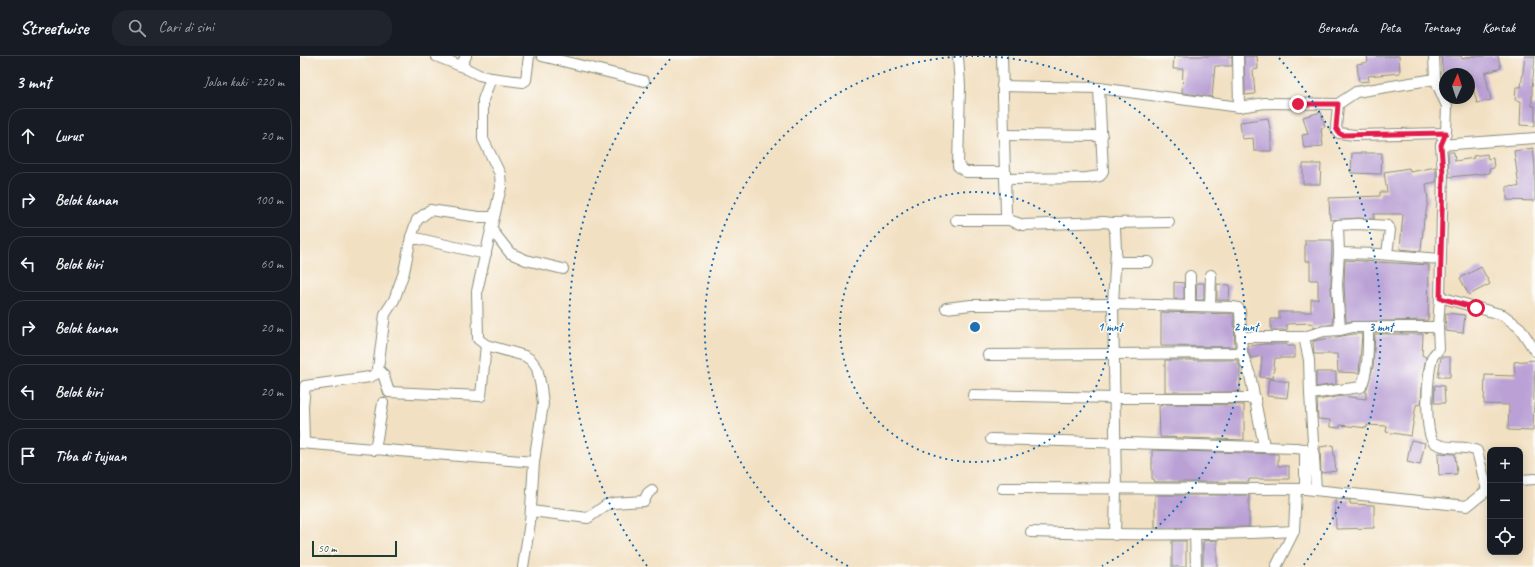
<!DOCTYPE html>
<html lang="id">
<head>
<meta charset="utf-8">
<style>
  body { margin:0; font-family:Caveat,sans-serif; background:#20242c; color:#f1f3f6 }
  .controls { position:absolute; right:12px; bottom:12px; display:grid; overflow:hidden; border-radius:8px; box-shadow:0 2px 10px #0003 }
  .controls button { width:36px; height:36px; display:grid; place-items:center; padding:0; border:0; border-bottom:1px solid #363941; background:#171b24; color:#f1f3f6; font:20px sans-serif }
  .compass { position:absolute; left:1139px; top:12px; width:36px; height:36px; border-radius:50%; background:#171b24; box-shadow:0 2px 10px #0003; rotate:3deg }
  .scale { position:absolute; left:12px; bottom:10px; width:85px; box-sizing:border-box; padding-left:4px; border:2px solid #1f3d34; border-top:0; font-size:11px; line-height:14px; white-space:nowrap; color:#1f3d34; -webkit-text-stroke:3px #fdfcf7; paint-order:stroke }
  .stop { position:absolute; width:12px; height:12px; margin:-9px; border:3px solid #e11d48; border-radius:50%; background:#fff }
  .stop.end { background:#e11d48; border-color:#fff; box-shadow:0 1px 4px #0008 }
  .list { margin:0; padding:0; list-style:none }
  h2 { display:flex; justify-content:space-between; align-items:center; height:52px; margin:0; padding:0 16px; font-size:17px }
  h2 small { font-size:13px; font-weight:400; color:#9ea1a6 }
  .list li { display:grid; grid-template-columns:26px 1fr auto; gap:12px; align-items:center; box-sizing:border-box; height:56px; margin:0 8px 8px; padding:0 8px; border:1px solid #363941; border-radius:16px }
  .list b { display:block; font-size:15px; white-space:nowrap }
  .list em { font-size:13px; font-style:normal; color:#9ea1a6 }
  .icon { flex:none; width:22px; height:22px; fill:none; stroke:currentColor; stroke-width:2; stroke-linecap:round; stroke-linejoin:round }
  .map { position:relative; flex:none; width:1235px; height:511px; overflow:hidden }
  header { display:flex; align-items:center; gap:24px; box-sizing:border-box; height:56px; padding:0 20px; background:#171b24; border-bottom:1px solid #363941 }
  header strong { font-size:19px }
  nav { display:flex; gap:22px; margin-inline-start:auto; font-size:14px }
  .search { width:280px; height:36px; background:#20242c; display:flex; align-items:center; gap:10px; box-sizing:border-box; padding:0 14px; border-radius:16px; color:#9ea1a6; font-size:15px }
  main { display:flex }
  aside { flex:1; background:#171b24 }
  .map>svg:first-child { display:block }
</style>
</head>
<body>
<header>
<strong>Streetwise</strong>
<div class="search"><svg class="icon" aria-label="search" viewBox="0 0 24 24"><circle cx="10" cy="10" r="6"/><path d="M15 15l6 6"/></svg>Cari di sini</div>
<nav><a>Beranda</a><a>Peta</a><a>Tentang</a><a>Kontak</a></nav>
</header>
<main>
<aside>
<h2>3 mnt<small>Jalan kaki · 220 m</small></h2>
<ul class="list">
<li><svg class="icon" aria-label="ahead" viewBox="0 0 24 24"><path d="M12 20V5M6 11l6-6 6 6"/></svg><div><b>Lurus</b></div><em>20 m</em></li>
<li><svg class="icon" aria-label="right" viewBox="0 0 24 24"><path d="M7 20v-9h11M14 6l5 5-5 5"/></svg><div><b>Belok kanan</b></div><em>100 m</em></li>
<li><svg class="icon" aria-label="left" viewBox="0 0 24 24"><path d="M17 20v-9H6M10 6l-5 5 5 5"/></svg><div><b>Belok kiri</b></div><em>60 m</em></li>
<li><svg class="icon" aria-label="right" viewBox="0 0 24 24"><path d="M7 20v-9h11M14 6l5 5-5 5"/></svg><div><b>Belok kanan</b></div><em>20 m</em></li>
<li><svg class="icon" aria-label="left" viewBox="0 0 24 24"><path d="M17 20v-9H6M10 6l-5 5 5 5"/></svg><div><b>Belok kiri</b></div><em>20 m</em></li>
<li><svg class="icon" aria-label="arrive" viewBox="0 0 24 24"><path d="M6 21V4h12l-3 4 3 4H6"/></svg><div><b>Tiba di tujuan</b></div></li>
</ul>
</aside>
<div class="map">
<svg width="1235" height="511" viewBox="0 0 1235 511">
  <rect width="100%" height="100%" fill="#fdfcf7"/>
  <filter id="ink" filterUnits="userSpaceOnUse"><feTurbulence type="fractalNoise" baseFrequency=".025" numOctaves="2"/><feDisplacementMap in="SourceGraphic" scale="8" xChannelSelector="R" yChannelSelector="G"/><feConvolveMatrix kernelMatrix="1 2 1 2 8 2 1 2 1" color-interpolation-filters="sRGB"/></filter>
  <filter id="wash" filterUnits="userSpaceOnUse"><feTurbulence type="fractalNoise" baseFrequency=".012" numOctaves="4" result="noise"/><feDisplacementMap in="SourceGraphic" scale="16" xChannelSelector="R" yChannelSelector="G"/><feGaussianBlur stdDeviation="0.9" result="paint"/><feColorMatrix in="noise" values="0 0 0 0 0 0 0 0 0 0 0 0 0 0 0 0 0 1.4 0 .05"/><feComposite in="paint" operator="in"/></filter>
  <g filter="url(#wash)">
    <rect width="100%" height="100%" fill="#f2e0c2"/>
    <g id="blocks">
      <!-- building -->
      <g fill="#baa0d5">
        <path d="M874,0H932V10H915L912,41L882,37L883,13H873Z"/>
        <path d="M944,0H957L958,13L953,14L955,38L945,39Z"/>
        <path d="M1067,0H1099L1100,17L1068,20L1069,25L1059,26L1057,8L1068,6Z"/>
        <path d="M1141,0H1161L1162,3L1172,0H1198L1201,12L1185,17L1191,44L1177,47L1170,18H1143Z"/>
        <path d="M1225,0H1235L1232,32V50H1235V70L1220,69L1221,45L1215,44L1216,31H1221Z"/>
        <path d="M1021,56L1025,71L1021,72L1023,90L1004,92L1002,79L1008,78L1003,61Z"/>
        <path d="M968,62L971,78V95H954L953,82L942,83L940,66Z"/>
        <path d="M1233,92L1235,111V145L1207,144V130L1219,131L1214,95Z"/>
        <path d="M1148,96H1154L1155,105L1174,102L1173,100L1187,98L1188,103L1193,102L1194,112L1189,113L1190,117L1149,121Z"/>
        <path d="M1052,97H1082L1081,118L1051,117Z"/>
        <path d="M1003,108H1021L1020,128H1003Z"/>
        <path d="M1136,111V126L1126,128L1128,144L1125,162H1124L1121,195L1100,193L1103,158H1074V163L1058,162L1030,164L1029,142L1080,140V136H1087L1084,116L1109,112L1110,116Z"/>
        <path d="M1005,184H1032L1031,229L1033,268L1013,272L1012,267L987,268V274H971V263H979V256H1011V243H1018V224H1010V205H1005Z"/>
        <path d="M1045,204L1129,209L1128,264L1046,266L1044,229Z"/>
        <path d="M1181,211L1190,228L1169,239L1160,222Z"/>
        <path d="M874,226L884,227V243H874Z"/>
        <path d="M897,227H904V244H896Z"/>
        <path d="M917,228L930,229L929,244H917Z"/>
        <path d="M861,256L934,258L935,291L861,290Z"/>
        <path d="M1146,257L1165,259L1163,277L1145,275Z"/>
        <path d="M1054,278H1062L1059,317L1038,316L1037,298H1014L1013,285Z"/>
        <path d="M1075,278H1123L1122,299L1126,301L1123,317L1121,348L1116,349L1111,380L1086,376L1087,370L1067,369V372L1040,369V372L1030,371V364L1018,363L1017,344L1043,340L1066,343V335L1073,311Z"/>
        <path d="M965,288H987V290H995V302H975L973,322L960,321L962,300L951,302L948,296V290Z"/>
        <path d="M1141,301H1150V321H1138Z"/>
        <path d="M865,304H937L940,311V336H865Z"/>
        <path d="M1235,304L1233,375L1208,374L1209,349L1184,348L1185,319L1215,320L1214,306Z"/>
        <path d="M1016,316H1036V328L1016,331Z"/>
        <path d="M969,323L989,326L987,342L967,340Z"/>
        <path d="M1135,329L1144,330L1145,347H1134Z"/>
        <path d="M865,348L944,349V384L860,381L859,350Z"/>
        <path d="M1111,384L1125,387L1120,409L1107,406Z"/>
        <path d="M1033,389L1036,415L1021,417L1020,391Z"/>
        <path d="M852,394L978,398V410H989V423H949V426H855L854,423H852Z"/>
        <path d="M1138,397L1155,398L1157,418L1139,419Z"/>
        <path d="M855,439H949V471L855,472Z"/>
        <path d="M1035,443L1050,444V448L1074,449V472L1036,473Z"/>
        <path d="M917,484V511H903V485Z"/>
        <rect x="872" y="485" width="14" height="26"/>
      </g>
    </g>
  </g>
  <g filter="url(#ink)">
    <use href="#blocks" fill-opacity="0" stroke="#888e7b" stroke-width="1"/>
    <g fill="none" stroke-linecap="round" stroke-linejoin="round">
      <!-- street casing -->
      <g stroke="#888e7b" stroke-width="12">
        <g id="street">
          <path d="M136,0L161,10"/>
          <path d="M166,0L161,10L179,19L191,22L223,26L226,24L229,0"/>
          <path d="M242,0L344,25"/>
          <path d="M658,0L660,30L658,110L666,116H705"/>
          <path d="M702,0L706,158L709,164L723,169L804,166L812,167L815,173L816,194L813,248L816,433L815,479"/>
          <path d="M938,0L939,51"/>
          <path d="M191,22L183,44V83L200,118L201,131L177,235L178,283L186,289L225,300L231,304L237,312L241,331L243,348L234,406L230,466L223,511"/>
          <path d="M1135,23L1056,36L1038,48L1036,72L1039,77L1054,79L1146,77"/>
          <path d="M702,30L799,32L939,51L965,47L1038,48"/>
          <path d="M703,79L802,80"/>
          <path d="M1141,89L1235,82"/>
          <path d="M705,123L787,122L800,120L803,115L799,32"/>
          <path d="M656,164H709"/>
          <path d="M812,167L869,166"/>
          <path d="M192,174L210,197L226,204L263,213"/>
          <path d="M111,181L117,164L130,154L179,161H193"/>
          <path d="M1039,197L1078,198L1140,203"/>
          <path d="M1087,198L1090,174L1088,170L1058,168L1038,169L1039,197L1037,229L1040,274L1053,271H1138L1140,241L1143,117L1141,89L1146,77L1147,50L1135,23L1134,0"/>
          <path d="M816,206H848"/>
          <path d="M1140,241L1203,259L1220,272L1235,295"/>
          <path d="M890,250V220"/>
          <path d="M910,250L911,219"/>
          <path d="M646,252L671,249L813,248L933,251L938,252L940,255L942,297"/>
          <path d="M1138,271L1139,293C1137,295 1135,298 1133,300C1127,312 1123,381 1135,387C1148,395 1164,388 1177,395L1187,434"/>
          <path d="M941,281H1004L1024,275L1040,274"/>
          <path d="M1004,281L1009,304L1010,338"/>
          <path d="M688,299L942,297L950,319L964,390"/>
          <path d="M78,313L83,318L89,336L181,340L186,289"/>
          <path d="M673,339L814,342H955"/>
          <path d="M691,383L996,392L1004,393L1005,397V433"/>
          <path d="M0,387L234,406"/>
          <path d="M4,387L3,350L5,330L70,321L76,318L78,313L85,258L94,244L104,216L111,181L186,198"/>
          <path d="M75,394L83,347"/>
          <path d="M1220,424L1235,423"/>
          <path d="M702,432L1005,433L1167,450L1190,432"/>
          <path d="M1016,434L1010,338L1061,331C1069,314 1068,290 1068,271"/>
          <path d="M231,455L288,462L306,449L313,447L344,445L348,437L352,434"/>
          <path d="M731,476C819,479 906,480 994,475L996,434"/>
          <path d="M895,478L896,511"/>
          <path d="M976,511L994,475"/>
        </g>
      </g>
      <!-- street -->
      <use href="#street" stroke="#fff" stroke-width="10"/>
    </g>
  </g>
  <g fill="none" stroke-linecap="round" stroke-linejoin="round" filter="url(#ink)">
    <!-- route -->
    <path stroke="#e11d48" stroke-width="5" d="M998,48H1038L1036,72L1039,77L1042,79L1146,77L1141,89L1143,117L1140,242L1176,252"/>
  </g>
  <!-- distance rings -->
  <g fill="none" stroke="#1f6fb2" stroke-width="2" stroke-dasharray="2 4">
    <circle cx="675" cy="271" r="135"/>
    <path d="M548 510A271 271 0 0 1 673 0M677 0A271 271 0 0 1 802 510"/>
    <path d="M347 510A406 406 0 0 1 371 2M979 2A406 406 0 0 1 1003 510"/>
  </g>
  <circle cx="675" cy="271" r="6" fill="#1f6fb2" stroke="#fdfcf7" stroke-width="2"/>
  <g font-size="12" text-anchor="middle" font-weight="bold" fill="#1f6fb2" stroke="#fdfcf7" stroke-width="3" stroke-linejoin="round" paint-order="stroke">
    <text x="810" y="275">1 mnt</text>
    <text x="946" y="275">2 mnt</text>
    <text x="1081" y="275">3 mnt</text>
  </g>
</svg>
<div class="controls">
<button>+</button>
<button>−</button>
<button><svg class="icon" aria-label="locate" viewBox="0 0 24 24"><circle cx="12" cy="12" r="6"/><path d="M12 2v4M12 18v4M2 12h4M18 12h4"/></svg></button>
</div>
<svg class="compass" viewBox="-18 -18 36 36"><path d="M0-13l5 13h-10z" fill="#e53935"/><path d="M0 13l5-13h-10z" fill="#9ea1a6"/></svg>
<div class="scale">50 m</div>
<div class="stop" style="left:1176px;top:252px"></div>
<div class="stop end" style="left:998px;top:48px"></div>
</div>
</main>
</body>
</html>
